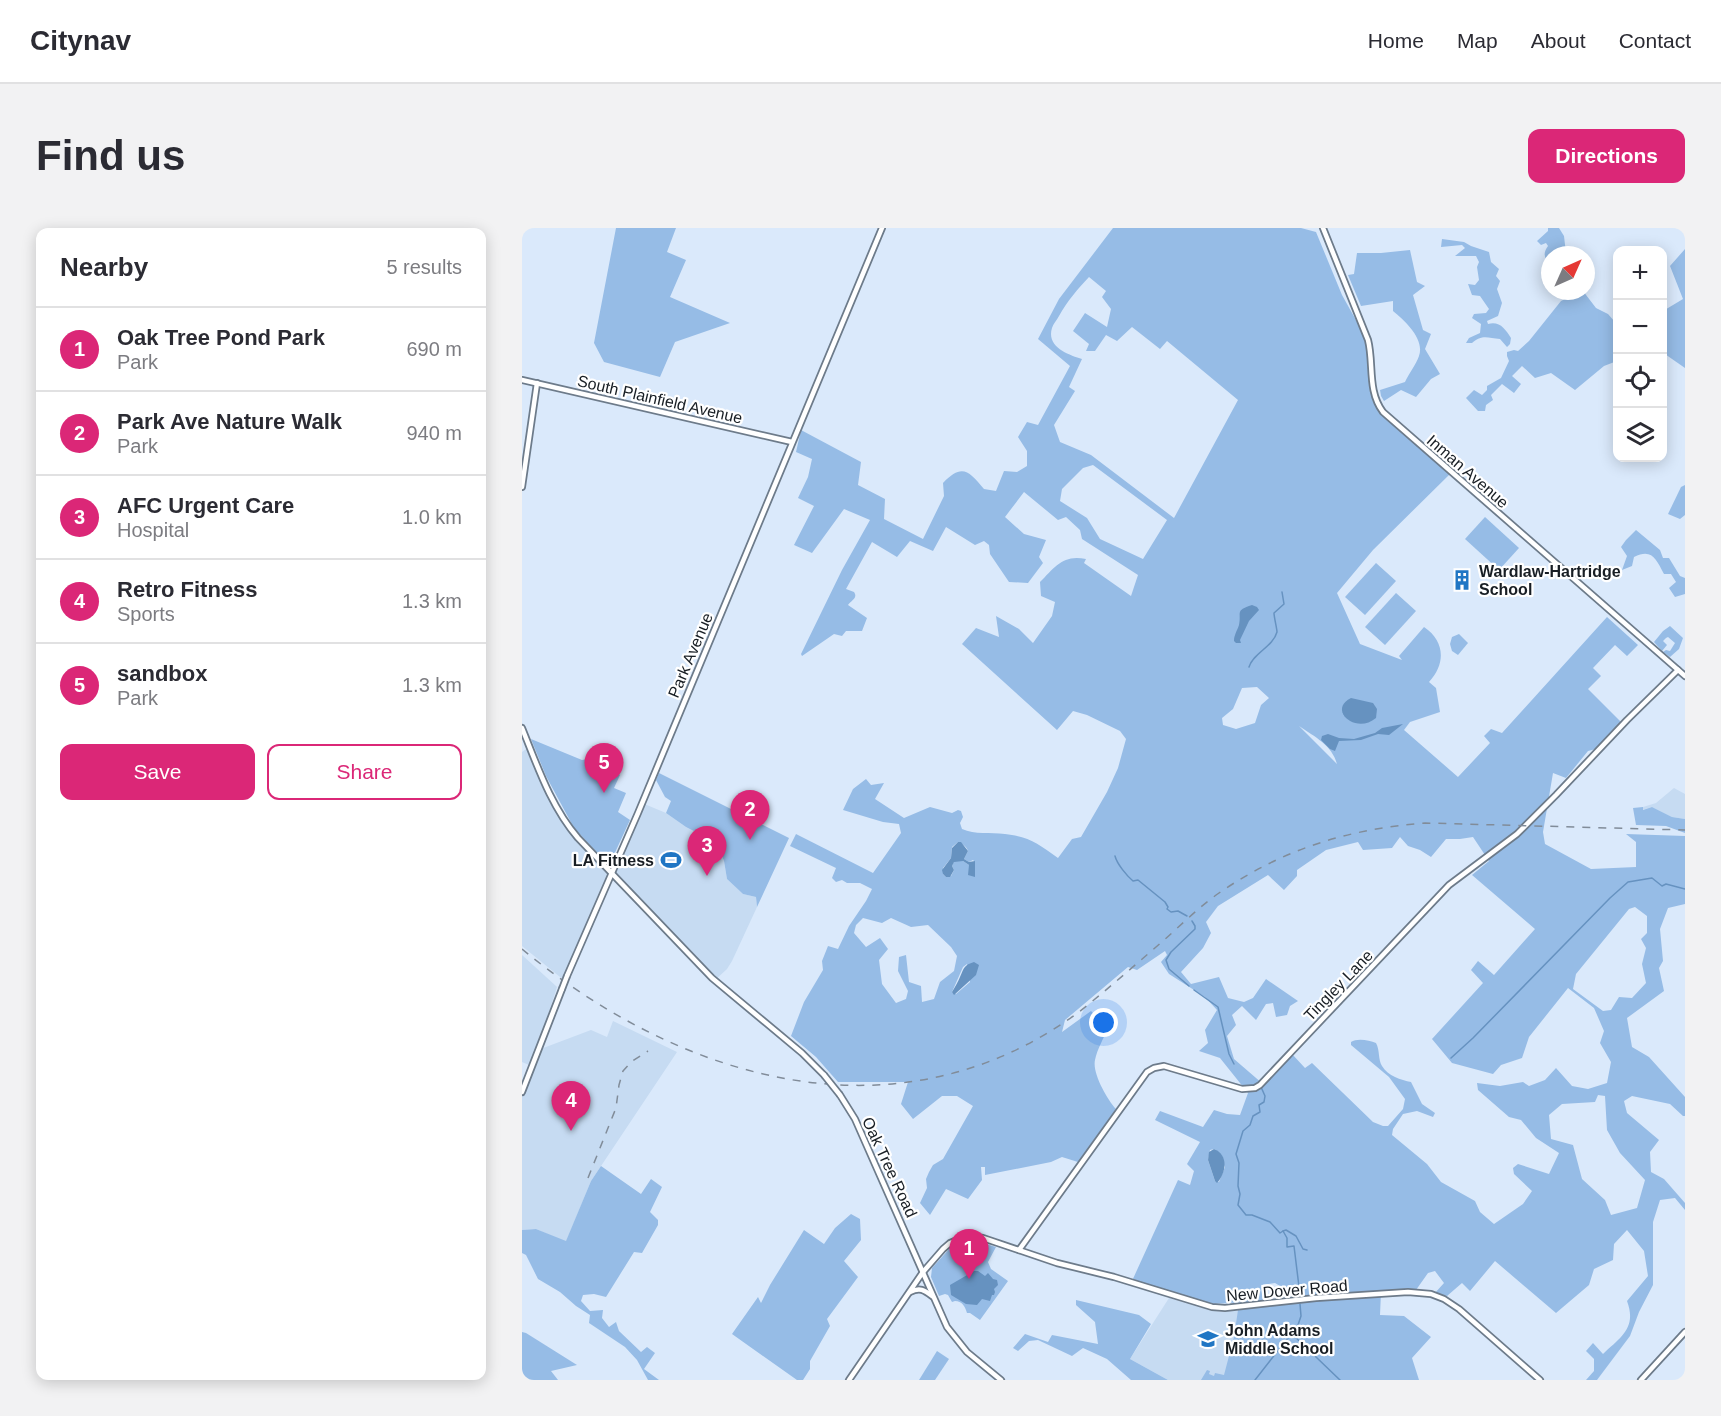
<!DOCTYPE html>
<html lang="en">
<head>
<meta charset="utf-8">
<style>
  body { margin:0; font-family:Helvetica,sans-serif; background:#f2f2f3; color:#2b2b33 }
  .controls { position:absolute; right:18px; top:18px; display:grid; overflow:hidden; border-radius:12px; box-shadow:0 3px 15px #0003 }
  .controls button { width:54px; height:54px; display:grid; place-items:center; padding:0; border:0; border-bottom:2px solid #e1e1e2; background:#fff; color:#2b2b33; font:30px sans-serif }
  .compass { position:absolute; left:1019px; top:18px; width:54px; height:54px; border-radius:50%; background:#fff; box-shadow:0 3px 15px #0003; rotate:45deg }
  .you { position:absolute; left:582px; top:795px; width:21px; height:21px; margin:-15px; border:4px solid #fff; border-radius:50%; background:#1a73e8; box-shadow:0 0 0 9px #1a73e833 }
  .badge { display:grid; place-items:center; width:39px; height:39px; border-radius:50%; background:#db2777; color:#fff; font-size:20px; font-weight:700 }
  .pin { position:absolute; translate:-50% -50px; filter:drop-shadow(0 2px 3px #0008) }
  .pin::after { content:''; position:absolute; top:32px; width:21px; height:18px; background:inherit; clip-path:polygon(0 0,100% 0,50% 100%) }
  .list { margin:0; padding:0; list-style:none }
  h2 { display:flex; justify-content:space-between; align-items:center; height:78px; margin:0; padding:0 24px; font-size:26px }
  h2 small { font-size:20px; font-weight:400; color:#7c7c81 }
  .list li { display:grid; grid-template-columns:39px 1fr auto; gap:18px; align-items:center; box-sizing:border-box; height:84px; padding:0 24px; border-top:2px solid #e1e1e2 }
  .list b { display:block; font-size:22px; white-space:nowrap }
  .list p { margin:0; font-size:20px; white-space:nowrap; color:#7c7c81 }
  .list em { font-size:20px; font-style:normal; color:#7c7c81 }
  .actions { display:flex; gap:12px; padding:18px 24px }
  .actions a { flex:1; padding:14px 0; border:2px solid #db2777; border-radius:12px; text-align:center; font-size:21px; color:#db2777 }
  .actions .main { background:#db2777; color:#fff }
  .icon { flex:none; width:33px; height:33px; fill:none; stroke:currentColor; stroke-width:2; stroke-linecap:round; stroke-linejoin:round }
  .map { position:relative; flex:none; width:1163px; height:1152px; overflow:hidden; border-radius:12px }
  header { display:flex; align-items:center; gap:36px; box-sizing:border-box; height:84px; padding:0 30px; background:#fff; border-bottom:2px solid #e1e1e2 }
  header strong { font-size:28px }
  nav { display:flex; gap:33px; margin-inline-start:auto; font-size:21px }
  .intro { display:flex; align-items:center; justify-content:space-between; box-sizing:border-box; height:144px; padding:0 36px }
  h1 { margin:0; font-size:42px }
  .button { padding:15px 27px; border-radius:12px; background:#db2777; color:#fff; font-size:21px; font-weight:700 }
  main { display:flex; gap:36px; padding:0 36px }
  aside { flex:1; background:#fff; border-radius:12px; box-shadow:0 3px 15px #0003 }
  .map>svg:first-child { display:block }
</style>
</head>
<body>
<header>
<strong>Citynav</strong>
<nav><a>Home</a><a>Map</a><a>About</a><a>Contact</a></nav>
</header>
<div class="intro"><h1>Find us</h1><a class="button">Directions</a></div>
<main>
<aside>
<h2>Nearby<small>5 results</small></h2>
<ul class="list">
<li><span class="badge">1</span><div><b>Oak Tree Pond Park</b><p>Park</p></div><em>690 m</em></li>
<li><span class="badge">2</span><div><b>Park Ave Nature Walk</b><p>Park</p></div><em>940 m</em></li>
<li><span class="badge">3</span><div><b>AFC Urgent Care</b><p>Hospital</p></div><em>1.0 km</em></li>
<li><span class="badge">4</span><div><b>Retro Fitness</b><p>Sports</p></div><em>1.3 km</em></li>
<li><span class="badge">5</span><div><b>sandbox</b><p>Park</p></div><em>1.3 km</em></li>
</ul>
<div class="actions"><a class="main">Save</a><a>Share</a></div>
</aside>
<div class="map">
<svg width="1163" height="1152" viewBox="0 0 1163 1152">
  <rect width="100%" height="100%" fill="#dae9fb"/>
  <!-- built -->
  <g fill="#c6dbf2">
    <path d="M7,519L46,597L89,645L120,575L144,585L164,599L195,615L202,633L205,651L221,666L234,669L235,679L210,733L205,741L193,752L90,646L43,753L0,718V524Z"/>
    <path d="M1152,560L1163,566V591L1150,589L1130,579L1120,582L1121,579L1134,575Z"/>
    <path d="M0,727L35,759L21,803L7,837L0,834Z"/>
    <path d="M91,793L155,824L69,953L44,1014L14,1001L0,1002V864L16,822L69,802L85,809Z"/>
    <path d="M647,1070L687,1082L699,1084L775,1075L712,1152H646L608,1131Z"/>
  </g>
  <!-- green -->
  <g fill="#96bce6" fill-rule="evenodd">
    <path d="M94,0H154L145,24L164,32L148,69L208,95L153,114L138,149L82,134L72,115Z"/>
    <path d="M591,0H779L794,4L820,67L844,110L847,124L851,174L863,190L928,246L851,322L815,365L838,416L880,432L877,428L902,399C923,413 924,436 907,454L914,460L918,484L888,494L882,502L936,549L968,515L962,508L969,501L980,505L1085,389L1116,417L1105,428L1093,417L1071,440L1079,448L1066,461L1101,496L1074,521L1066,523L1044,550L1031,545L1021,604L1023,616L1069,641L1114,639V614L1104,606L1163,608V676L1146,680L1138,701L1141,733L1137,740L1142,763L1105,790L1110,819L1127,829L1163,869V888H1161L1148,876L1110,868L1102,873L1105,885L1137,912L1128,924L1129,944L1142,951L1163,975V982L1153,970L1138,972L1131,994V1057L1117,1084L1108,1108L1075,1152H1064L1072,1143V1131L1064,1123L1071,1115L1081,1126C1099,1109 1115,1100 1105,1073L1126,1048L1122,1023L1105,1002L1092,1016L1091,1032L1072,1041L1067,1057L1034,1085L973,1033L948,1063L940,1055L925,1068L913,1065L922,1055L913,1043L906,1045L894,1062L859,1064L858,1087L882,1088L909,1109L890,1130L897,1152H679L685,1142L688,1143L687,1146L692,1148L693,1145L702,1147L712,1109L716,1082L775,1075L776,1069L753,1055L739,1057L741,1073L690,1076L610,1053L656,952L668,957L672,943L665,936L678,914L633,892L638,883L681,899L692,882L705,886L718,887L726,865L698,830L677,823L686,815L683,802L695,782L683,769L647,746L639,734L645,727L643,723L615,742L606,739L543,792L540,804L569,783L586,800C582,810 575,821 573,832C570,845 585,871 594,881L556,934L540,929L529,934L463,947V939H459L460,952L446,971L424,961L408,987L398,975L405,960L404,951L407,944L411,937L421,931L451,878L435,868H420L391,891L379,876L386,854H316L294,829L269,808L282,774L301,742L300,733L306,718L316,721L327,698L344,673L350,661L338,655H325L320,652L314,654L310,650L314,640L268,618L274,606L351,645L379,605L377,596L361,594L321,582L331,561L344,551L349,557L362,555L353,571L382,590L408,579L430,585L436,582L439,583L441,589L438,595L440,601C453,607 468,604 483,606C508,609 516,616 536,630L550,611L559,609L585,564L596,540L604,511L598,503L565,487L551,483L535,502L440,416L454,400L477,409L474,388L497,401L511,415L530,388L533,374L519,368L518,354C533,339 541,326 564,331L562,335L609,368L616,347L560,311L558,302L544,289L536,292L502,264L483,289L502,306L524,312L517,329L521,335L506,355L487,354L468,326L467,317L462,313L453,317L424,299L411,323L388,313L375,329L350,314L324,361L332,364C336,370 330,372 326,377L345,390L340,403H324L320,408L312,406L280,428L279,426L320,342L348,292L322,281L290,325L272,317L292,278L276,270L286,249L290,231L274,224L279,202L339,234L336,257L363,271L362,291L401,311L422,268L421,255C440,235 447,243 462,261L474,263L482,243L495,244L505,238V223L496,209L505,194L516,197L548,138L516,111L537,71ZM567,49L584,63L580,69L589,81L585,99L563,85L551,103L567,116L564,123H573L584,107L595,113L610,99L638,121L645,113L716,172L652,290L569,227L538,214L532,197L553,163L547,159L560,131C547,127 524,119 530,100C531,96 535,92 537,88C546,72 555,62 567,49ZM571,237L645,292L621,331L578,311L565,290L538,273L540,261L561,240ZM735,459L747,470L739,477L733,495L714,501L701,497L700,490L711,481L720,460ZM777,498C793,509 810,517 815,536ZM878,609L886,618L898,622L909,629L924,611H938L951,609L967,633L950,647L1013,701L972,747L956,733L949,742L961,755L910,811L930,835L971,846L979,837L1000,830L1007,809L1046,760L1072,780L1082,803L1078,815L1089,834L1085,855L1066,861L1050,858L1034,840L1023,852L1007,858L1001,854L978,858L955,855L956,862L987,889L999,892L1014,910L1037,925L1027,946L996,936L991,940L992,946L1010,963L1001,976L972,996L958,984L953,973L919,954L905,936L870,907L871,901L881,886L895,883L911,889L913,885L900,876L889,854C879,852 866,848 860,838C856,832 858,822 854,815C847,812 835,810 829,814V817L867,849L883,871L881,881L866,898H861L851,894L790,835L783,840L770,826L741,856L712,831L705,808L714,797L710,787L720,778L734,792L744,776L751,775L754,789L765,787L768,778L776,773L744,751L731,770L722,774L706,770L697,749L669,756L659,744L681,720L689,705L684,694L696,678L746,647L762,662L775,648V642L804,622L836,614L841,622L870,620ZM436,614C440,615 445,619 446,623L442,631L447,634L451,632L453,634V642H447V637L441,633H432L430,638L432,642L429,648L424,649L421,646V640L429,630L430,619ZM1113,679L1125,688V705L1119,711L1124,720L1120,736L1124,755L1110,770L1097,769L1089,782L1081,783L1051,761L1054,746L1107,681ZM341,690L360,695L369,690L389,699L406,697L429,719L435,728L432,743L418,754L412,771L400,774L399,758L387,754L384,727L377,729L376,743L386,763L384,771L374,775L360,756L357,732L366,721L358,710L344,719L332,705L334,697ZM445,736L448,754L434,766L430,764L441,739ZM1076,867L1083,868L1085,902L1098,925L1123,952L1115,980L1089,987L1083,972L1060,951L1051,917L1029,911L1027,887L1040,876L1073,874ZM692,921L694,922L703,939L697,954L693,953L686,932L688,922Z"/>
    <path d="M1026,0H1037L1042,8L1044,25V27H1028V38C1023,31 1020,26 1026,18L1024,15L1019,17L1015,13L1026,3Z"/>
    <path d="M920,11L942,14L949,18L967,24L969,34L977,41L974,48L978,53L975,61L980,75L976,88L965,93L966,96C978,93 983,101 989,110L988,116L985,119L978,111C966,110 960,106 950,115H944L947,110L958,105L959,96L950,90L952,86L964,85L967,81L958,68L950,67L946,56L953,57L957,52L955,39L957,34L954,28H933L943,20L940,17L919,19Z"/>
    <path d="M1163,21V140L1140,124L1141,83L1161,71L1148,38Z"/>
    <path d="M888,22L895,54L903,58L891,67L901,102L909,106L903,121L918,146L909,151L894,169L879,162L862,173L859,168L858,162L883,154C887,145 894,137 897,128C903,111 883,93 871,83V73L839,78L826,47L832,46L835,25H859Z"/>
    <path d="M1059,63H1061L1074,80L1086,86L1093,94L1095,133L1082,138L1053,162L1029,145L1013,150L1000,138L990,148L999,156L992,165L980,156L969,167L971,172L964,177L963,183H956L944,170L952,162L960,167L965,162V158L979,150L987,133L985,128V124L992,122L996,123L1007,113L1039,73Z"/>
    <path d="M1163,257V287L1158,291L1146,286L1159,259Z"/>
    <path d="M963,289L997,320L977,342L943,311Z"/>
    <path d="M1114,302L1138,322L1141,330H1147L1158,348L1163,350V366L1153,369L1147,360L1154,354L1149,346H1142C1134,331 1130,320 1112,329L1110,338L1100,342L1105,328L1099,319L1104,312Z"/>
    <path d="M854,335L874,353L843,387L823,369Z"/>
    <path d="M874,365L894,383L863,417L843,399Z"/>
    <path d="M1148,398L1161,410L1157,421L1148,429L1141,424L1144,422L1148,423L1153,415L1146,409L1144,410L1141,413L1145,417L1140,423L1132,414L1141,403Z"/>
    <path d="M937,406L946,415L936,427L930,423L928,416L930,409Z"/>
    <path d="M9,511L60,532L66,531L95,544L98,547L92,560L104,565L96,584L108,592L90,631L83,633L52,600L24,548Z"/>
    <path d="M137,545L267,610L235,679L234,669L221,666L205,651L202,633L195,615L164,599L144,585L149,573L143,569L134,552Z"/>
    <path d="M1121,579V582L1130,579L1150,589L1163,591V605L1144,598L1114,597L1111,580Z"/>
    <path d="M79,938L119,966L129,951L140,959L128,984L136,992V997L120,1025L112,1024L84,1069L72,1066L61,1067L59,1073L68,1083L81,1082L80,1090L87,1099L94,1094L97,1103L119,1124L125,1119L133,1125L122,1141L137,1152H126L115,1132L103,1119L67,1095L68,1087L54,1078L38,1064L16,1051L4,1027L0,1025V1002L14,1001L44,1013L69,953Z"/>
    <path d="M329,986L338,991L339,1012L322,1033L336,1049L305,1091L308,1098L288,1133V1141L281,1152H275L210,1106L236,1069L239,1075L248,1057L282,1002L302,1016L313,1000Z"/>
    <path d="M448,1013L457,1014L474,1019L466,1034L469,1041L486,1053L458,1092L448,1085H445C443,1078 440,1073 433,1073L430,1074L426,1067L423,1066L417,1068L409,1049L410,1040L429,1019L436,1016Z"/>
    <path d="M554,1072L617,1087L629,1096L608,1131L646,1152H609L585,1131L561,1120L550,1128L516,1112L507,1113L496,1123L491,1120L503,1106L526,1114L530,1107L576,1116L573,1094L554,1077Z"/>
    <path d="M0,1104L4,1105L55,1137L29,1143L36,1152H0Z"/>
    <path d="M415,1123L427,1131L413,1152H397Z"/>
  </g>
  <!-- water -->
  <g fill="#6692c0">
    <path d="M730,377L735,379L737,382L727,393L718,412L719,415H714L712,413C712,407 715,403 717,397C720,384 712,383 730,377Z"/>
    <path d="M829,470L851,475L855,481L854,490C834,507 805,482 829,470Z"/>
    <path d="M881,496L867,507L856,506L839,512L817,513L813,523L808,521L799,512L800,508L806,506L817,510L832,511L853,505L860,500Z"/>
    <path d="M436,614H439L446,623L442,631L447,634L453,633V649L446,647L447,637L441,633L432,634L430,638L432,642L428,649H424L421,646L420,642L429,630L430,620Z"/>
    <path d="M452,734L457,737L454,747L432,767L430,764C433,759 436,754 438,749C442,740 442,737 452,734Z"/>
    <path d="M692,921C707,927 704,945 695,955L693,953L686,932L687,924Z"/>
    <path d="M452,1043H456L463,1048L466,1045L471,1051L475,1052L476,1057L472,1061L473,1064L472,1067H470L468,1073L460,1071L455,1077L444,1076L429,1067L428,1057Z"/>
  </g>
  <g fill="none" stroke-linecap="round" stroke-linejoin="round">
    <!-- stream -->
    <g stroke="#6692c0" stroke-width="1.5">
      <path d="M727,439C731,425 751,419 755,404C755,401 752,389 752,385L762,376L760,364"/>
      <path d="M593,628C595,636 605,648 611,653L616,652L643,674L646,679L645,681L649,684L656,683L665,688"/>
      <path d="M667,758L647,741L644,732L649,724L673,701V698L670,693"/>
      <path d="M672,762L696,779L707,826L712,836"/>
      <path d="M929,830L951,810L1088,670L1106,654L1130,650L1140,658L1144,656L1163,661"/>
      <path d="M739,859L743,868L742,874L737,877L738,884L731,888L728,897L721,903L714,926L717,935L716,958L718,966L716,977L724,987H730L748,994L758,1005L761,1003L765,1010V1019L772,1018L778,1067"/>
      <path d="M761,1003L764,1002L774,1008L781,1021L785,1022"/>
      <path d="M770,1106L818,1152"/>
      <path d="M733,1152L776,1097L779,1088L778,1076"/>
    </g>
    <!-- secondary casing -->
    <g stroke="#6d7b8a" stroke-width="8">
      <g id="secondary">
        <path d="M801,0L846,112C852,135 845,163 861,184L1163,448"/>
        <path d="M0,152L270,214"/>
        <path d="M0,259L15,155"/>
        <path d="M0,500C15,537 29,579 56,610L190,750L280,825L302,847"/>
        <path d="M45,748L116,585L360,0"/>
        <path d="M0,864L40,761"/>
        <path d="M318,867L333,891L348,925L425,1099L445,1124L479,1152"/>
        <path d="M497,1022L625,844L632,840L642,838L720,861L733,860L738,857L927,657L995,606L1034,567L1105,492L1156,442"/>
        <path d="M388,1064C398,1059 402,1062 410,1068"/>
        <path d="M327,1152L401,1044L421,1021L428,1015L440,1010L449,1008L461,1010L535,1035L592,1049L690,1079L703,1080L794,1070L886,1064L909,1066L922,1071L937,1081L1018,1152"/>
        <path d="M1119,1152L1163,1104"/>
      </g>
    </g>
    <!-- secondary -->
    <use href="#secondary" stroke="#fff" stroke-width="4.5"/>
    <!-- rail -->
    <g stroke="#818c99" stroke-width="1.5" stroke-dasharray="8 8" stroke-linecap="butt">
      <path d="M0,721C160,853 376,917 557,784C586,761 613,737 641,713C659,697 677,679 697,665C761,621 826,601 903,595L1163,602"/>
      <path d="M66,950L94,880L97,857L101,843L109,834L126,823"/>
    </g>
    <!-- secondary-bridge casing -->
    <g stroke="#6d7b8a" stroke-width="8" stroke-linecap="butt">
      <g id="secondary-bridge">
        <path d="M40,761L45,748"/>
        <path d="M302,847L318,867"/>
      </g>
    </g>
    <!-- secondary-bridge -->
    <use href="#secondary-bridge" stroke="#fff" stroke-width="4.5"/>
  </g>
  <!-- icons -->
  <defs>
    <g id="building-bare" transform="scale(1.62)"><path d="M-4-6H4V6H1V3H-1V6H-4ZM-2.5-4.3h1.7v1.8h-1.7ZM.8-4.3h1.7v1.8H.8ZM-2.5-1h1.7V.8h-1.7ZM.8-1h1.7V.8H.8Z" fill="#2076c4" stroke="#fff" stroke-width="2.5" paint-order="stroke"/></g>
    <g id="stadium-bare" transform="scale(1.62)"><path d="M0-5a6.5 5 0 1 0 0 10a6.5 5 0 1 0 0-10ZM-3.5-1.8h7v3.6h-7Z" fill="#2076c4" stroke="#fff" stroke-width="2.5" paint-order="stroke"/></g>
    <g id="school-bare" transform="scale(1.62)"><path d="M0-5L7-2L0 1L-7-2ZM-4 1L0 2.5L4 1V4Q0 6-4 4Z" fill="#2076c4" stroke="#fff" stroke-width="2.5" paint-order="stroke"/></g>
  </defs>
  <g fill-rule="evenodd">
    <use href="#building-bare" x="940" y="352"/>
    <use href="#stadium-bare" x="149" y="632"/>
    <use href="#school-bare" x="686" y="1111"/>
  </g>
  <g text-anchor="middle" stroke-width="4.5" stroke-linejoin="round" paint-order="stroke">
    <!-- street labels -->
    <g font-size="16" fill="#181e24" stroke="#fff">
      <text transform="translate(138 171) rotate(13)" y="6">South Plainfield Avenue</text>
      <text transform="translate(946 243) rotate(41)" y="6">Inman Avenue</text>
      <text transform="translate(168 427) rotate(-67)" y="6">Park Avenue</text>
      <text transform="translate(816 757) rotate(-46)" y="6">Tingley Lane</text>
      <text transform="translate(368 939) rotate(65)" y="6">Oak Tree Road</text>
      <text transform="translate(765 1062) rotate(-5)" y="6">New Dover Road</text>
    </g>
    <!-- poi labels -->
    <g font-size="16" font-weight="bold" fill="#181e24" stroke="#fff" text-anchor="start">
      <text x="957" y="349">Wardlaw-Hartridge<tspan x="957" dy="18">School</tspan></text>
      <text x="132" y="638" text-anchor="end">LA Fitness</text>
      <text x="703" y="1108">John Adams<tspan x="703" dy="18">Middle School</tspan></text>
    </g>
  </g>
</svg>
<div class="controls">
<button>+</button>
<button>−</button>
<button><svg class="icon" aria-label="locate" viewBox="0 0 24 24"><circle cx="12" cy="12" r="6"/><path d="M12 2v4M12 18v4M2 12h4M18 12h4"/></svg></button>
<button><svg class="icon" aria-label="layers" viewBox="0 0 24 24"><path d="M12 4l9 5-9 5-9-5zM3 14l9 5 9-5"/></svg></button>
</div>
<svg class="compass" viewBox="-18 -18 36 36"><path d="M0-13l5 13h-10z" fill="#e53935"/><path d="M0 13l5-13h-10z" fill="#7c7c81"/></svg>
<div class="you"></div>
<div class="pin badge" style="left:447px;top:1051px">1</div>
<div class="pin badge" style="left:228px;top:612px">2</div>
<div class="pin badge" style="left:185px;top:648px">3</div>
<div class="pin badge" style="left:49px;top:903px">4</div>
<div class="pin badge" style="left:82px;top:565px">5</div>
</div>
</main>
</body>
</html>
